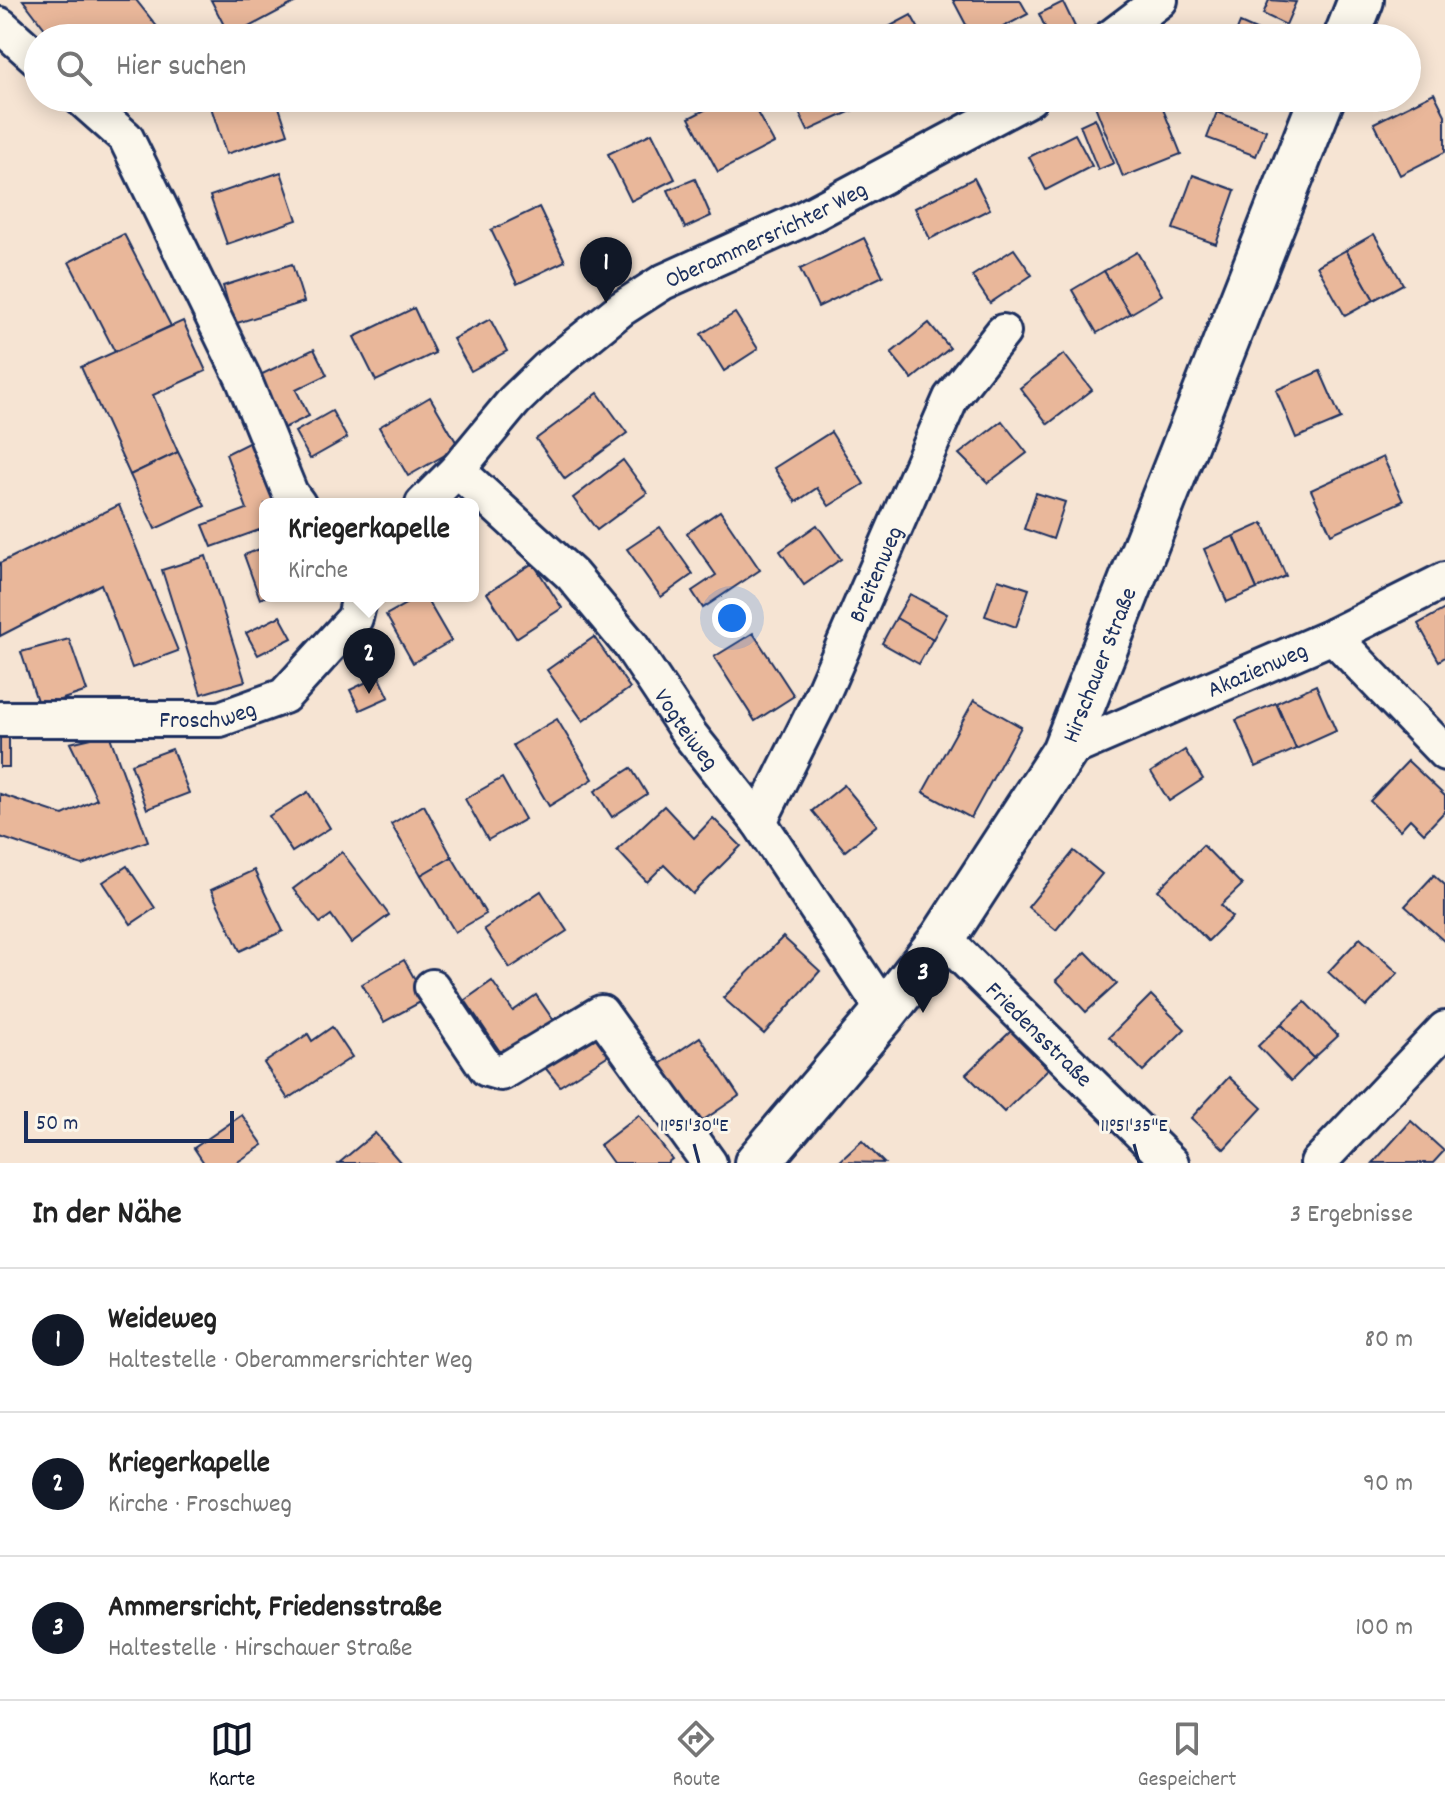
<!DOCTYPE html>
<html lang="de">
<head>
<meta charset="utf-8">
<style>
  body { margin:0; font-family:Dekko,sans-serif; background:#f2f2f2; color:#222 }
  .scale { position:absolute; left:24px; bottom:20px; width:210px; box-sizing:border-box; padding-left:8px; border:4px solid #1b2f5e; border-top:0; font-size:22px; line-height:28px; white-space:nowrap; color:#1b2f5e; -webkit-text-stroke:6px #fbf7ec; paint-order:stroke }
  .you { position:absolute; left:732px; top:618px; width:28px; height:28px; margin:-20px; border:6px solid #fff; border-radius:50%; background:#1a73e8; box-shadow:0 0 0 12px #1a73e833 }
  .badge { display:grid; place-items:center; width:52px; height:52px; border-radius:50%; background:#111827; color:#fff; font-size:26px; font-weight:700 }
  .pin { position:absolute; translate:-50% -66px; filter:drop-shadow(0 2px 4px #0008) }
  .pin::after { content:''; position:absolute; top:42px; width:28px; height:24px; background:inherit; clip-path:polygon(0 0,100% 0,50% 100%) }
  .popup { position:absolute; left:259px; top:498px; width:220px; height:104px; box-sizing:border-box; display:grid; place-content:center; border-radius:12px; background:#fff; filter:drop-shadow(0 2px 6px #0005); font-size:26px; white-space:nowrap; color:#767676 }
  .popup b { font-size:30px; color:#222 }
  .popup::after { content:''; position:absolute; left:50%; top:100%; margin-left:-16px; border:16px solid transparent; border-top-color:#fff }
  .list { margin:0; padding:0; list-style:none }
  h2 { display:flex; justify-content:space-between; align-items:center; height:104px; margin:0; padding:0 32px; font-size:34px }
  h2 small { font-size:26px; font-weight:400; color:#767676 }
  .list li { display:grid; grid-template-columns:52px 1fr auto; gap:24px; align-items:center; box-sizing:border-box; height:144px; padding:0 32px; border-top:2px solid #e0e0e0 }
  .list b { display:block; font-size:30px; white-space:nowrap }
  .list p { margin:0; font-size:26px; white-space:nowrap; color:#767676 }
  .list em { font-size:26px; font-style:normal; color:#767676 }
  .icon { flex:none; width:44px; height:44px; fill:none; stroke:currentColor; stroke-width:2; stroke-linecap:round; stroke-linejoin:round }
  .map { position:relative; flex:none; width:1445px; height:1163px; overflow:hidden }
  .search { position:absolute; background:#fff; box-shadow:0 4px 20px #0003; left:24px; right:24px; top:24px; height:88px; display:flex; align-items:center; gap:20px; box-sizing:border-box; padding:0 28px; border-radius:44px; color:#767676; font-size:30px }
  .sheet { height:536px; background:#fff }
  nav { display:flex; justify-content:space-around; align-items:center; box-sizing:border-box; height:112px; border-top:2px solid #e0e0e0; background:#fff; font-size:22px; color:#767676 }
  nav a { display:grid; justify-items:center; gap:4px }
  nav .on { color:#111827 }
  .map>svg:first-child { display:block }
</style>
</head>
<body>
<div class="map">
<svg width="1445" height="1163" viewBox="0 0 1445 1163">
  <rect width="100%" height="100%" fill="#f6e4d3"/>
  <filter id="ink" filterUnits="userSpaceOnUse"><feTurbulence type="fractalNoise" baseFrequency=".0125" numOctaves="2"/><feDisplacementMap in="SourceGraphic" scale="16" xChannelSelector="R" yChannelSelector="G"/><feConvolveMatrix kernelMatrix="1 2 1 2 8 2 1 2 1" color-interpolation-filters="sRGB"/></filter>
  <g filter="url(#ink)">
    <!-- building -->
    <g fill="#e9b79a" stroke="#1b2f5e" stroke-width="2">
      <path d="M23,0H136L166,38H52Z"/>
      <path d="M211,0H295L296,2L230,37Z"/>
      <path d="M953,0H1020L1028,14L982,38H973Z"/>
      <path d="M1269,0L1296,2L1286,25L1263,14Z"/>
      <path d="M1063,2L1078,33L1070,38H1050L1039,14Z"/>
      <path d="M911,15L924,38H868Z"/>
      <path d="M1240,23L1274,38H1234Z"/>
      <path d="M1434,93L1445,115V152L1400,175L1374,123Z"/>
      <path d="M230,98H276L288,134L226,154L210,104Z"/>
      <path d="M728,98H749L774,143L718,172L689,118Z"/>
      <path d="M792,98H853L858,108L808,131Z"/>
      <path d="M1092,98H1174L1161,104L1181,154L1123,177Z"/>
      <path d="M1217,112L1266,130L1256,156L1207,138Z"/>
      <path d="M1095,118L1114,163L1098,170L1080,125Z"/>
      <path d="M652,133L675,179L631,201L608,154Z"/>
      <path d="M1075,134L1092,166L1046,190L1029,157Z"/>
      <path d="M281,172L297,220L227,244L210,196Z"/>
      <path d="M1193,175L1235,190L1216,244L1173,229Z"/>
      <path d="M974,178L990,209L930,239L915,208Z"/>
      <path d="M695,179L711,216L685,228L668,190Z"/>
      <path d="M539,207L565,261L517,284L491,230Z"/>
      <path d="M124,234L171,326L115,352L69,262Z"/>
      <path d="M1374,234L1403,284L1374,300L1346,250Z"/>
      <path d="M864,238L883,276L818,307L800,269Z"/>
      <path d="M1014,249L1032,275L990,303L972,276Z"/>
      <path d="M1346,250L1374,300L1345,316L1317,266Z"/>
      <path d="M1137,252L1162,295L1130,314L1104,271Z"/>
      <path d="M292,264L304,302L234,324L223,286Z"/>
      <path d="M1104,271L1130,314L1097,333L1072,290Z"/>
      <path d="M414,308L435,353L376,381L354,337Z"/>
      <path d="M735,313L758,349L724,371L701,334Z"/>
      <path d="M490,319L507,351L471,371L453,339Z"/>
      <path d="M183,321L206,371L153,395L178,452L130,475L81,367Z"/>
      <path d="M929,323L950,348L912,379L891,353Z"/>
      <path d="M314,349L327,375L296,390L309,416L282,429L256,377Z"/>
      <path d="M1064,354L1092,390L1048,424L1020,388Z"/>
      <path d="M1320,371L1341,419L1296,438L1276,390Z"/>
      <path d="M598,393L627,433L565,479L536,439Z"/>
      <path d="M430,397L459,447L408,476L379,427Z"/>
      <path d="M332,411L347,438L310,459L295,432Z"/>
      <path d="M1002,421L1027,453L988,483L959,454Z"/>
      <path d="M831,432L864,484L829,506L817,488L796,502L774,468Z"/>
      <path d="M252,441L285,504H265V528L212,547L203,525L247,509L226,454Z"/>
      <path d="M178,452L205,506L155,529L130,475Z"/>
      <path d="M1383,457L1403,501L1331,534L1311,490Z"/>
      <path d="M623,460L647,493L597,530L573,498Z"/>
      <path d="M1036,493L1065,502L1053,539L1024,529Z"/>
      <path d="M119,505L178,651L132,668L101,584L0,636V563Z"/>
      <path d="M720,511L760,570L703,608L692,591L716,575L687,533Z"/>
      <path d="M1263,523L1286,576L1257,589L1234,536Z"/>
      <path d="M817,525L841,559L804,585L780,551Z"/>
      <path d="M660,527L693,574L661,597L627,549Z"/>
      <path d="M1234,536L1257,589L1227,602L1204,549Z"/>
      <path d="M265,547L267,596L260,599L244,555Z"/>
      <path d="M206,556L245,681L201,694L162,570Z"/>
      <path d="M533,563L562,608L516,638L487,593Z"/>
      <path d="M998,579L1029,589L1016,627L985,616Z"/>
      <path d="M910,594L947,614L933,639L896,618Z"/>
      <path d="M420,596H425L451,641L413,663L386,615Z"/>
      <path d="M1445,609V657L1439,661L1418,624Z"/>
      <path d="M280,616L292,638L258,655L246,633Z"/>
      <path d="M896,618L933,639L919,664L882,643Z"/>
      <path d="M753,633L794,696L755,721L714,657Z"/>
      <path d="M594,637L630,688L583,721L547,670Z"/>
      <path d="M69,639L87,691L39,707L21,652Z"/>
      <path d="M379,676L389,697L360,710L350,690Z"/>
      <path d="M1316,685L1336,731L1296,749L1276,703Z"/>
      <path d="M974,700L1021,727L971,818L923,792Z"/>
      <path d="M1276,703L1296,749L1256,767L1236,720Z"/>
      <path d="M557,719L593,779L549,806L513,745Z"/>
      <rect x="0" y="734" width="9" height="33"/>
      <path d="M109,734L148,841L82,865L0,837V794L63,815L97,799L70,743Z"/>
      <path d="M172,749L189,793L147,809L131,764Z"/>
      <path d="M1185,750L1203,779L1169,801L1151,772Z"/>
      <path d="M1408,761L1445,796V811L1424,833L1410,819L1400,830L1370,801Z"/>
      <path d="M631,768L647,794L612,817L595,791Z"/>
      <path d="M502,778L525,819L488,840L465,799Z"/>
      <path d="M844,785L877,825L845,851L812,811Z"/>
      <path d="M308,792L330,828L292,852L269,816Z"/>
      <path d="M424,805L452,857L421,875L391,824Z"/>
      <path d="M664,806L694,838L713,818L741,846L693,894L664,865L647,882L617,850Z"/>
      <path d="M1203,845L1242,885L1221,905L1232,917L1208,941L1158,890Z"/>
      <path d="M1074,851L1102,874L1056,930L1028,907Z"/>
      <path d="M342,852L389,915L351,943L331,915L320,923L293,889Z"/>
      <path d="M452,857L486,914L455,932L421,875Z"/>
      <path d="M127,866L155,908L131,924L103,882Z"/>
      <path d="M254,870L283,931L240,951L211,890Z"/>
      <path d="M1434,875L1445,885V942L1405,906Z"/>
      <path d="M541,891L567,931L510,968L484,929Z"/>
      <path d="M783,937L820,971L764,1034L723,998Z"/>
      <path d="M1360,938L1398,973L1366,1007L1328,972Z"/>
      <path d="M1086,952L1117,984L1086,1012L1056,980Z"/>
      <path d="M404,960L426,999L384,1022L362,984Z"/>
      <path d="M492,981L513,1011L536,995L556,1024L505,1059L465,1000Z"/>
      <path d="M1151,995L1185,1029L1143,1071L1109,1037Z"/>
      <path d="M1305,1002L1338,1036L1314,1058L1281,1024Z"/>
      <path d="M1281,1024L1314,1058L1291,1081L1258,1046Z"/>
      <path d="M332,1027L352,1057L288,1099L264,1063L308,1034L312,1041Z"/>
      <path d="M600,1028L615,1051L560,1086L542,1064Z"/>
      <path d="M1011,1031L1048,1069L1004,1112L966,1074Z"/>
      <path d="M700,1037L739,1096L693,1127L654,1068Z"/>
      <path d="M1229,1077L1262,1108L1224,1149L1191,1118Z"/>
      <path d="M242,1115L263,1145L236,1163H204L194,1148Z"/>
      <path d="M639,1115L672,1159L667,1163H613L600,1145Z"/>
      <path d="M1411,1121L1444,1151L1433,1163H1373Z"/>
      <path d="M375,1133L401,1163H339Z"/>
      <path d="M862,1141L884,1163L839,1162Z"/>
    </g>
    <g fill="none" stroke-linecap="round" stroke-linejoin="round">
      <!-- street casing -->
      <g stroke="#1b2f5e" stroke-width="40">
        <g id="street">
          <path d="M0,25L38,59"/>
          <path d="M1110,38L1160,0"/>
          <path d="M81,98L126,138L243,378L290,493L298,504"/>
          <path id="s1" d="M457,470L572,575L631,646L690,735L759,822L885,1012"/>
          <path id="s2" d="M423,504L457,470L514,401L547,369L621,309L663,282L803,219L1030,98"/>
          <path d="M1333,636L1445,753"/>
          <path id="s3" d="M0,719H220L284,696L355,618L360,596"/>
          <path id="s4" d="M1064,752L1333,636L1445,580"/>
          <path id="s5" d="M759,822L819,702L951,398L1003,332"/>
          <path id="s6" d="M943,938L1171,1163"/>
          <path d="M432,987L487,1069L501,1073L601,1013L709,1163"/>
          <path d="M1318,1163L1445,1029"/>
        </g>
      </g>
      <!-- secondary casing -->
      <g stroke="#1b2f5e" stroke-width="50">
        <g id="secondary">
          <path d="M1346,38L1361,0"/>
          <path id="s7" d="M757,1163L885,1012L943,938L1064,752L1322,98"/>
        </g>
      </g>
      <!-- street -->
      <use href="#street" stroke="#fbf7ec" stroke-width="34"/>
      <!-- secondary -->
      <use href="#secondary" stroke="#fbf7ec" stroke-width="44"/>
    </g>
  </g>
  <!-- ticks -->
  <path fill="none" stroke="#1b2f5e" stroke-width="3" d="M694,1144L699,1163M1134,1144L1139,1163"/>
  <g text-anchor="middle" stroke-width="6" stroke-linejoin="round" paint-order="stroke">
    <!-- street labels -->
    <g font-size="24" fill="#1b2f5e" stroke="#fbf7ec">
      <text dy="8" stroke="none"><textPath href="#s2" startOffset="442">Oberammersrichter Weg</textPath></text>
      <text dy="8" stroke="none"><textPath href="#s5" startOffset="274">Breitenweg</textPath></text>
      <text dy="8" stroke="none"><textPath href="#s7" startOffset="608">Hirschauer Straße</textPath></text>
      <text dy="8" stroke="none"><textPath href="#s4" startOffset="210">Akazienweg</textPath></text>
      <text dy="8" stroke="none"><textPath href="#s3" startOffset="208">Froschweg</textPath></text>
      <text dy="8" stroke="none"><textPath href="#s1" startOffset="348">Vogteiweg</textPath></text>
      <text dy="8" stroke="none"><textPath href="#s6" startOffset="136">Friedensstraße</textPath></text>
    </g>
  </g>
  <g font-size="20" text-anchor="middle" fill="#1b2f5e" stroke="#fbf7ec" stroke-width="6" stroke-linejoin="round" paint-order="stroke">
    <text x="694" y="1131">11°51'30"E</text>
    <text x="1134" y="1131">11°51'35"E</text>
  </g>
</svg>
<div class="scale">50 m</div>
<div class="you"></div>
<div class="pin badge" style="left:606px;top:303px">1</div>
<div class="pin badge" style="left:369px;top:694px">2</div>
<div class="popup"><b>Kriegerkapelle</b>Kirche</div>
<div class="pin badge" style="left:923px;top:1013px">3</div>
<div class="search"><svg class="icon" aria-label="search" viewBox="0 0 24 24"><circle cx="10" cy="10" r="6"/><path d="M15 15l6 6"/></svg>Hier suchen</div>
</div>
<section class="sheet">
<h2>In der Nähe<small>3 Ergebnisse</small></h2>
<ul class="list">
<li><span class="badge">1</span><div><b>Weideweg</b><p>Haltestelle · Oberammersrichter Weg</p></div><em>80 m</em></li>
<li><span class="badge">2</span><div><b>Kriegerkapelle</b><p>Kirche · Froschweg</p></div><em>90 m</em></li>
<li><span class="badge">3</span><div><b>Ammersricht, Friedensstraße</b><p>Haltestelle · Hirschauer Straße</p></div><em>100 m</em></li>
</ul>
</section>
<nav>
<a class="on"><svg class="icon" aria-label="map" viewBox="0 0 24 24"><path d="M3 6l6-2 6 2 6-2v14l-6 2-6-2-6 2zM9 4v14M15 6v14"/></svg>Karte</a>
<a><svg class="icon" aria-label="directions" viewBox="0 0 24 24"><path d="M12 3l9 9-9 9-9-9zM9 14v-3h6M13 9l2 2-2 2"/></svg>Route</a>
<a><svg class="icon" aria-label="saved" viewBox="0 0 24 24"><path d="M7 4h10v16l-5-4-5 4z"/></svg>Gespeichert</a>
</nav>
</body>
</html>
